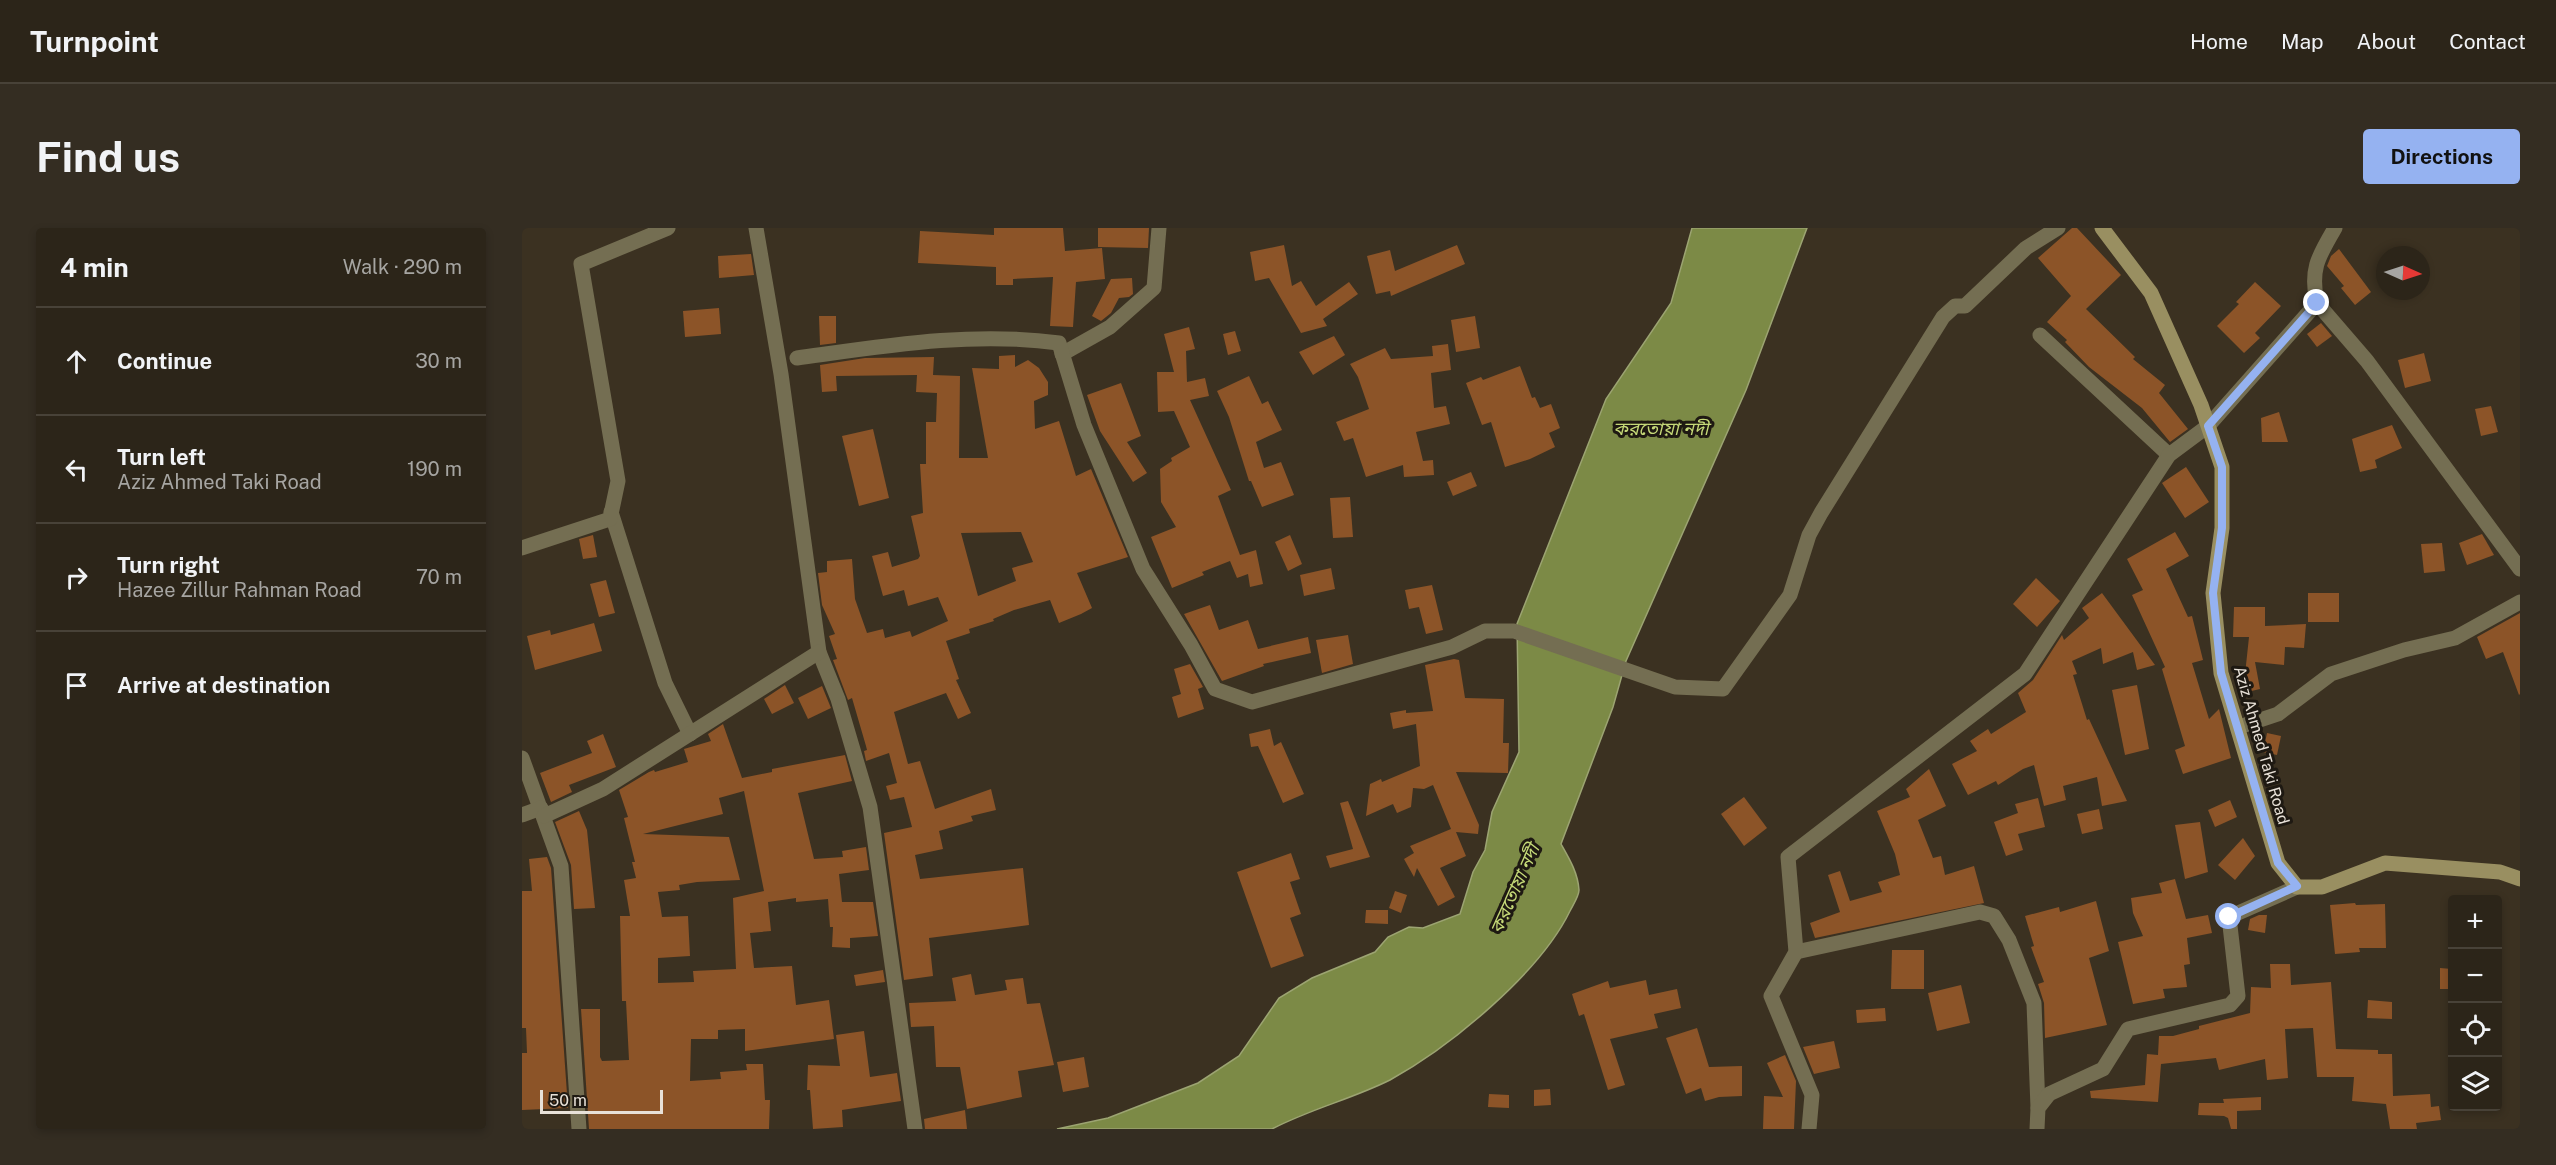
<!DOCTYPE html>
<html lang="en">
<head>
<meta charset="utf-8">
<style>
  body { margin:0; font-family:"Public Sans","Noto Sans Bengali",sans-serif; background:#342d22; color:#f1f3f6 }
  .controls { position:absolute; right:18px; bottom:18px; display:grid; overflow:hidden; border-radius:6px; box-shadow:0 3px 9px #0003 }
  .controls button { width:54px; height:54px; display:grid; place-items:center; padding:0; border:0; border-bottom:2px solid #484238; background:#2c2519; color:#f1f3f6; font:30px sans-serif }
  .compass { position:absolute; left:1854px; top:18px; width:54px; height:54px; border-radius:50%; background:#2c2519; box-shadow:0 3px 9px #0003; rotate:93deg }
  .scale { position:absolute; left:18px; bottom:15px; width:123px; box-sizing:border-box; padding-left:6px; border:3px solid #e8e1d8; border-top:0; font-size:16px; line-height:21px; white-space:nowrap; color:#e8e1d8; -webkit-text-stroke:4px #1e1912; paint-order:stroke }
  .stop { position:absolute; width:18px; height:18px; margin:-14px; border:4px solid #95b2f1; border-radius:50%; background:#fff }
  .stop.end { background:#95b2f1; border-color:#fff; box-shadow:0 2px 6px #0008 }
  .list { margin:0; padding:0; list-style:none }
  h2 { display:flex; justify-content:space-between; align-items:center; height:78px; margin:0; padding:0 24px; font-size:26px }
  h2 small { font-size:20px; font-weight:400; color:#a6a5a2 }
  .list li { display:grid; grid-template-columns:39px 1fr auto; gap:18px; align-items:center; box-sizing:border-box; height:108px; padding:0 24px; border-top:2px solid #484238 }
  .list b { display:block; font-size:22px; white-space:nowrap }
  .list p { margin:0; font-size:20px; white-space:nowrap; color:#a6a5a2 }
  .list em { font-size:20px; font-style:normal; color:#a6a5a2 }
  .icon { flex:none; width:33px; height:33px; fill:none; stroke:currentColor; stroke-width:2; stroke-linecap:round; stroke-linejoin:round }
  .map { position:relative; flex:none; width:1998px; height:901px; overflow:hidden; border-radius:6px }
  header { display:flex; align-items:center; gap:36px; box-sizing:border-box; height:84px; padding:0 30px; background:#2c2519; border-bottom:2px solid #484238 }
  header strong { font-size:28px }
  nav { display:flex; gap:33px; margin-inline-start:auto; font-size:21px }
  .intro { display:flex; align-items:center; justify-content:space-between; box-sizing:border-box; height:144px; padding:0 36px }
  h1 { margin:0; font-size:42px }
  .button { padding:15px 27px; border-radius:6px; background:#95b2f1; color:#111; font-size:21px; font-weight:700 }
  main { display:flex; gap:36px; padding:0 36px }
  aside { flex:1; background:#2c2519; border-radius:6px; box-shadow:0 3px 9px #0003 }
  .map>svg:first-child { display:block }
</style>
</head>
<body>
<header>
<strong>Turnpoint</strong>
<nav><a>Home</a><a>Map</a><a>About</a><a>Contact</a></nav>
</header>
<div class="intro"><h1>Find us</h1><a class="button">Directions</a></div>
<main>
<aside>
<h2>4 min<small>Walk · 290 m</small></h2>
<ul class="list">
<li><svg class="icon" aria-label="ahead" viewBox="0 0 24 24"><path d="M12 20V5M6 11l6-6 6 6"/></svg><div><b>Continue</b></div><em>30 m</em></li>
<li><svg class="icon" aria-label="left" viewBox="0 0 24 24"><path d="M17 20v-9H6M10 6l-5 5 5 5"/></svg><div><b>Turn left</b><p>Aziz Ahmed Taki Road</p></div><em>190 m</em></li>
<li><svg class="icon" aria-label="right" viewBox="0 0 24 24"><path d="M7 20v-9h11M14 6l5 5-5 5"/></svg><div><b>Turn right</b><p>Hazee Zillur Rahman Road</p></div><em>70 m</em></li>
<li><svg class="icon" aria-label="arrive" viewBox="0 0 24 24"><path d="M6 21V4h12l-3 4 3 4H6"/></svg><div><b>Arrive at destination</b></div></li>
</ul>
</aside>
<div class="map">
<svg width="1998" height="901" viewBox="0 0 1998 901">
  <rect width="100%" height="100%" fill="#3b3121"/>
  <!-- water -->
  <path fill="#7c8a46" stroke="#9ca472" stroke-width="1.5" d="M1170,0H1285L1224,162L1104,433L1091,479L1039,616C1047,630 1056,645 1057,662C1057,668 1051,677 1048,683C1018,745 928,819 868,852C830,871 788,881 750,901H535L586,890L676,855L717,828L757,770L790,750L853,724L866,709L887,699L901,700L938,686L951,644L963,622L970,584L997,524L995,396L1084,171L1149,75Z"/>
  <!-- building -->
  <g fill="#8c5428" fill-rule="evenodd">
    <path d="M472,0H541L543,23L580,20L583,51L554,54L551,99L528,98L531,49L491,51V57H474V39L396,35L398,3L472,7Z"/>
    <path d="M576,0H627L626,20L576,19Z"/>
    <path d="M1550,0H1555L1599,47L1564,81L1613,129L1611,131L1643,157L1637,165L1666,201L1648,214L1620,180L1567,139L1543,114L1545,112L1525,94L1549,68L1516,30Z"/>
    <path d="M762,17L770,58L779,53L794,78L827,54L836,66L801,91L805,98L779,105L747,50L733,53L728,24Z"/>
    <path d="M935,17L943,36L869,68L868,63L854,66L845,28L868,22L873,43Z"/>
    <path d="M1817,21L1849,64L1833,77L1819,60L1822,58L1805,38L1809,28Z"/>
    <path d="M229,26L232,47L197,50L196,28Z"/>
    <path d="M610,50L611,66L607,69L597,70L589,85L579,93L570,88L589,51Z"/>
    <path d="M1733,54L1759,78L1733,105L1738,110L1722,125L1695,98L1717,76L1714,74Z"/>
    <path d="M197,80L199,106L163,109L161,83Z"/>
    <path d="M297,88H314V115L298,117Z"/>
    <path d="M953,88L958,120L934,124L929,92Z"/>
    <path d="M1799,95L1810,108L1795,119L1785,106Z"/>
    <path d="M667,99L673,121L664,123L665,154L683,150L687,168L668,172L709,262L696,268L718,327L734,322L741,356L728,359L726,346L715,350L708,333L680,344L682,347L650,360L629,309L654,299L639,274L638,241L650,233L649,230L668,219L652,183L636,184L635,144H652L642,106Z"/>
    <path d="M713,103L719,123L706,127L701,106Z"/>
    <path d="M812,108L823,127L791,147L777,124Z"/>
    <path d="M926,116L929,142L909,145L912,180L924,178L928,196L894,204L901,233L911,232L912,247L882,249L881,237L844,249L831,210L822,213L814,194L847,181L836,149L828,136L863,120L869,131L911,128L910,118Z"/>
    <path d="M1902,125L1909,153L1883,160L1876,132Z"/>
    <path d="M493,127V139L506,132L517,140L526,154V167L512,173L513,201L537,193L554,248L569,241L606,329L555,345L570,380L559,386L537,395L528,372L492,382L471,391L472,393L447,401L448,405L424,413L437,451L434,452L449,485L436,491L424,465L372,484L386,536L398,533L413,581L469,561L474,582L449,588L451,593L417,603L421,621L393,627L398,651L501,640L507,697L407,710L411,748L382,752L362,605L390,599L382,569L368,572L364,558L375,555L367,525L344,533L342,523L345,522L344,518L330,470L326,472L311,432L315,431L307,408L313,406L300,377L296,345L305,344V333L330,331L333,371L345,405L361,401L363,410L388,403L390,409L426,393L416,369L386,378L382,362L361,368L350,328L366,324L370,339L396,331L398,328L389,288L401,285L398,236H404V194H414L415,165L394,164L395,147L314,148L315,163L300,164L298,137L343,130L412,129L411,147L438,148L437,230H466L450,140L477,141V128ZM499,304L511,334L490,340L494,353L456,368L439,305Z"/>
    <path d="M998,138L1010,170L1013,169L1018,180L1029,176L1038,200L1027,205L1033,219L1008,231L983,239L969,194L960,197L944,155L959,149L961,152Z"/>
    <path d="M727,148L740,176L746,173L760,202L734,214L742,240L759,234L772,267L740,279L729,253H727L707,189L695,163Z"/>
    <path d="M599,155L619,208L605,214L625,245L611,254L578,203L565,167Z"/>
    <path d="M1969,178L1976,204L1959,208L1953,181Z"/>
    <path d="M1757,184L1766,214H1740L1739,190Z"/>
    <path d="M1870,197L1880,220L1853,232L1855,240L1838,244L1830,211Z"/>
    <path d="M351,201L367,270L337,278L320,208Z"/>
    <path d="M1664,239L1687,274L1663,290L1640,255Z"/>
    <path d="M949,244L955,258L931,268L925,254Z"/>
    <path d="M828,269L831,309L811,310L808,270Z"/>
    <path d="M1653,304L1667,328L1644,341L1666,389L1670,388L1681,432L1670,435L1687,491L1697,481L1709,530L1661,546L1653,522L1663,518L1640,441L1643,439L1610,367L1621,362L1605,331Z"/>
    <path d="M1960,306L1972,327L1945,337L1937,315Z"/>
    <path d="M71,307L75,329L61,331L57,311Z"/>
    <path d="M768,307L780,336L766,343L753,314Z"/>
    <path d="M1920,315L1923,343L1902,345L1899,316Z"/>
    <path d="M809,340L813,361L782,368L778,347Z"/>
    <path d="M1514,350L1538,373L1515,399L1491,376Z"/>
    <path d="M84,352L93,385L77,389L68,356Z"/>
    <path d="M910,357L921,402L904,406L897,379L887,381L883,362Z"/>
    <path d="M1580,365L1633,437L1615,442L1611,424L1581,436L1579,420L1550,433L1555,446L1551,447L1565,492L1567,491L1605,573L1580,578L1575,549L1541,558L1544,572L1522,578L1512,537L1501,541L1476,557L1474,553L1446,567L1430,536L1455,523L1448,513L1466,501L1469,506L1504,484L1496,465L1511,452L1540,407L1542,412L1567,390L1560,380Z"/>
    <rect x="1786" y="365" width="31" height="29"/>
    <path d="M688,377L697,402L726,392L736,421L786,409L789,425L741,436L742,438L700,453L662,386Z"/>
    <path d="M1712,379H1743V398L1784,396L1782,420L1763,419L1762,437L1733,434L1738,461L1721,465L1727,409H1711Z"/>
    <path d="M1998,385V466L1997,467L1981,424L1964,431L1955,409Z"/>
    <path d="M72,395L80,423L13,442L5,408L28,402L29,407Z"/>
    <path d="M826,407L831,436L800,445L794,412Z"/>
    <path d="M932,431L937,432L943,470L982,471L981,515H987L986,545L934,544L957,597L956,606L934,604L944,628L918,640L933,669L916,678L895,640L892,649L882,631L892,625L888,618L929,601L911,557L902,561L891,560L889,579L875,585L871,576L844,588L848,556L859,551L860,554L898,538L894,496L871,501L868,485L884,482V485L911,483L903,437Z"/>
    <path d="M668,436L681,459L676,461L682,481L656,490L650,469L659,466L652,441Z"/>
    <path d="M263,457L272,475L250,486L242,471Z"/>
    <path d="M1615,457L1627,521L1603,527L1590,462Z"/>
    <path d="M300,458L309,480L286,491L276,470Z"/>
    <path d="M201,496L220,550L250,544V541L323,527L330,553L276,565L292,631L321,629L320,623L344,619L347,642L317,646L320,674H351L356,708L328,710V720L310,719L311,699H308L306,671L274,674V670L246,674L249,703L228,705L232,740L270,738L274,777L307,772L312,811L223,823V801L196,802V811H169L168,853L199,851L198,844L225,842L224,836H241L243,872H248L247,901H67L59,781H78V829L80,833L107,832L104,773H100L98,688H108L102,652L114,650L110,634H113L102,590L106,589L97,562L127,544L132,542L133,544L166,534L162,521L189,513L186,506ZM222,563L242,663L211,670L214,741L171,743L172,754L136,755V730L168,728L166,688L140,689L136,664L158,662L157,657L175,654L218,652L207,609L121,606L201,586L197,570Z"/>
    <path d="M748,501L752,518L759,514L782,566L761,575L736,518L729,519L727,506Z"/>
    <path d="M1745,505L1759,508L1755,527L1741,524Z"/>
    <path d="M81,506L94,539L47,557L50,564L29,574L18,545L70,525L65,513Z"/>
    <path d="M1407,541L1424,578L1396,592L1411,630L1419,628L1423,647L1452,638L1462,675L1293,710L1288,695L1318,684L1306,647L1318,643L1328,673L1360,664L1356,654L1378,647L1373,626L1355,583L1388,569L1384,561Z"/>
    <path d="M1222,569L1245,600L1222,618L1199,586Z"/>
    <path d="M1516,570L1523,599L1496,606L1501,622L1484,628L1472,594L1496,585L1493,576Z"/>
    <path d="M1708,572L1715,589L1693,599L1686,582Z"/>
    <path d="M826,573L848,629L808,640L804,628L831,621L818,575Z"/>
    <path d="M1577,581L1581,601L1560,606L1555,586Z"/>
    <path d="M57,583L65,602L73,680L52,681L49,637L33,594Z"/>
    <path d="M1678,594L1686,644L1663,651L1653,597Z"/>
    <path d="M1721,610L1733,628L1713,652L1696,637Z"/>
    <path d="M769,625L778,651L768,654L779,686L768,690L782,728L749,740L715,644Z"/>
    <path d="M25,629L29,640L46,880L0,882V825H5L4,800H0V663H10L7,631Z"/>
    <path d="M1653,651L1664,691L1686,687L1690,705L1665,710L1668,736L1662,737L1665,759L1641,761L1643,770L1611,776L1596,714L1621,708L1611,685L1609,670L1640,665L1637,655Z"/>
    <path d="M873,663L885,667L879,685L867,680Z"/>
    <path d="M1574,673L1587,723L1567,730L1585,797L1523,810L1522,775L1516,756L1522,754L1509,719L1512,718L1503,688L1537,679L1538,684Z"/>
    <path d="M1833,675L1834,677L1863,676L1864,720H1837L1838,724L1813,726L1808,677Z"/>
    <path d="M844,682H866V696L843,695Z"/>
    <path d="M1737,687H1745L1743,705L1726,702L1728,691Z"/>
    <path d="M1370,722H1402V761H1369Z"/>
    <path d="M1748,736H1768L1769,757L1809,754L1814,821L1856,822V826H1870L1871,868L1908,866L1909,879L1917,878L1919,892L1894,895L1895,901H1868L1864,876L1830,873L1832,849H1795L1791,800L1763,801L1766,850L1745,852L1743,831L1697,842L1694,830L1639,836L1636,874L1569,870L1568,863L1623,857L1625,826L1636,827L1637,808H1651L1677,801V798L1728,785L1729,759L1749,760Z"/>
    <path d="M1918,740L1930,741V761H1918Z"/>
    <path d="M361,742L363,754L334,758L332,747Z"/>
    <path d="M449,746L453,767L485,762L483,752L501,750L505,776L518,775L532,837L496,843L500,869L445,881L438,839H414L412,798L389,799L387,775L434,773L430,750Z"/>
    <path d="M1124,752L1127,767L1155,761L1159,780L1132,786L1136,800L1088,811L1103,857L1086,862L1062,786L1057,788L1050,766L1086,753L1088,760Z"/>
    <path d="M1439,757L1448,795L1415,803L1406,765Z"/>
    <path d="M1846,772L1870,774V791L1845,790Z"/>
    <path d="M1363,780L1364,793L1335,795L1334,782Z"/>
    <path d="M1175,800L1187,839L1220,838V868L1197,869L1183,873L1179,860L1164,866L1144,810Z"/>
    <path d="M342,803L348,849L375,845L379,873L320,882L321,899L291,901L288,862H285L286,837L318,838L314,807Z"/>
    <path d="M1312,813L1318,840L1292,846L1281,819Z"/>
    <path d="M1263,827L1274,853L1272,901H1241L1242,868L1261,869L1245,835Z"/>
    <path d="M562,829L567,859L541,864L535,834Z"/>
    <path d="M1028,861L1029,877L1012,878V862Z"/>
    <path d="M967,866L987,867V880L966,879Z"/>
    <path d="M1739,869V882L1715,883V901H1709L1706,890L1702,888L1676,887L1677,875H1702L1701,871Z"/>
    <path d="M443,882L445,901H403L402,891Z"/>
  </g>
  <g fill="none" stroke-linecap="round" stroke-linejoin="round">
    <!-- street -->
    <g stroke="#746e52" stroke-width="15">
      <path d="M234,0L259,146L297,424L316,471L348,579L393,901"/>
      <path d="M1795,75L1845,133L1998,341"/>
      <path d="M1518,107L1647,227"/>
      <path d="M540,126L588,99L632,60L637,0"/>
      <path d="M275,130C362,118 450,103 537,115L562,197L621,341L669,417L693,461L730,474L930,419L963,403H992L1153,459L1201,461L1268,367L1287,307L1299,285L1421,89L1433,78H1443L1504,20L1536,0"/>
      <path d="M89,284L143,455L168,506"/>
      <path d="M0,320L88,291L96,253L59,36L146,0"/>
      <path d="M1717,499L1756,486L1809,446L1882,422L1933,410L1998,374"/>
      <path d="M0,530L39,638L57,901"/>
      <path d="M0,587L19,580"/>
      <path d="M22,588L81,561L297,424"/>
      <path d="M1274,724L1458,684L1472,688L1487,712L1512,775L1516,880"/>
      <path d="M1287,901L1290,867L1249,768L1274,724L1266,629L1503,446L1647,227L1686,198L1795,75C1788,41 1796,29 1813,0"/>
      <path d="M1515,901L1516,880L1527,866L1581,841L1606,801L1708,777L1716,768L1707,689L1775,659"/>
    </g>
    <!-- secondary -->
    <path stroke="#998f61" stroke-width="15" d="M1580,0L1629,65L1679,177L1700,239V300L1691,365L1699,445L1756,635L1775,659H1800L1863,635L1978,644L1998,651"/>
  </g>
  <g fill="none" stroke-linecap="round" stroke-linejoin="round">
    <!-- route -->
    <path stroke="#95b2f1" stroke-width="8" d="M1707,689L1775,658L1756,635L1699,445L1691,365L1700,300V239L1686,198L1795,75"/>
  </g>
  <g text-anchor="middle" stroke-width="6" stroke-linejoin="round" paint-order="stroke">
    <!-- street labels -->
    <g font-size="16" fill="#e8e1d8" stroke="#1e1912">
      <text transform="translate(1740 517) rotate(74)" y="6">Aziz Ahmed Taki Road</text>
    </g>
    <!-- water labels -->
    <g font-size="18" font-style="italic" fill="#c5d978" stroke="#1e1912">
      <text x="1139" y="207">করতোয়া নদী</text>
      <text transform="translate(993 661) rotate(-66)" y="6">করতোয়া নদী</text>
    </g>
  </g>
</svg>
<div class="controls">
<button>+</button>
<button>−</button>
<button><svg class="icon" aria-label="locate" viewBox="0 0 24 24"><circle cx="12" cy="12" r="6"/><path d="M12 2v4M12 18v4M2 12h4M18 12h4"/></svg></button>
<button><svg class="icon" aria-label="layers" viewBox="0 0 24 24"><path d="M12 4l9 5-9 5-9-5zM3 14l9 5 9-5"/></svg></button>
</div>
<svg class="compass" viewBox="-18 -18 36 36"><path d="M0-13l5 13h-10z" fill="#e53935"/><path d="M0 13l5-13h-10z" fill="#a6a5a2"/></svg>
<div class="scale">50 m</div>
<div class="stop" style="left:1707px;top:689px"></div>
<div class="stop end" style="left:1795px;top:75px"></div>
</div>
</main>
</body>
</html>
